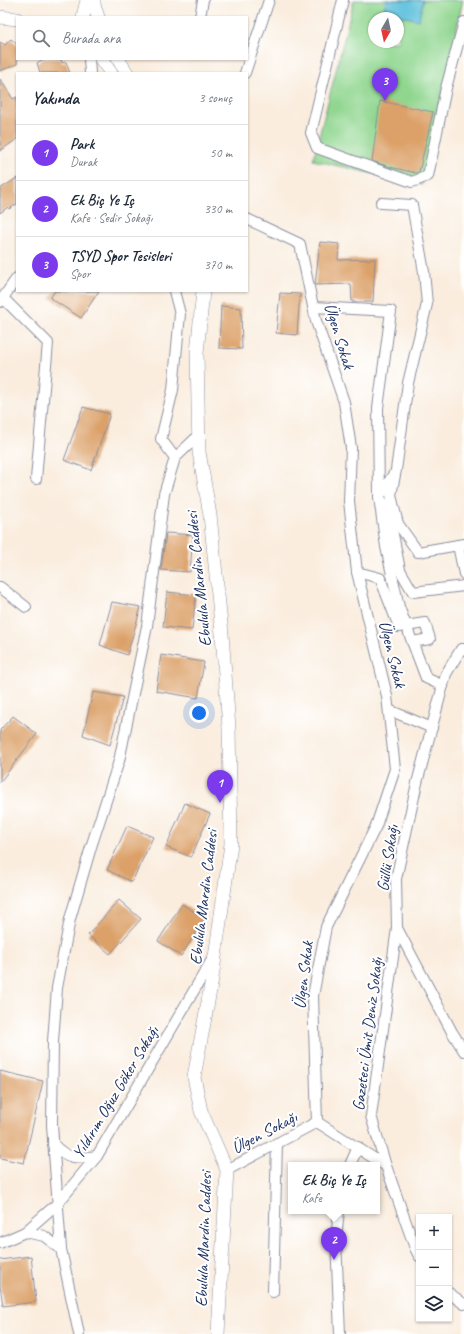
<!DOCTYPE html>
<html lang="tr">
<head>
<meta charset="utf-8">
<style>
  body { margin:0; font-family:Caveat,sans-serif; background:#f2f2f3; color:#1f2937 }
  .controls { position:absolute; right:12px; bottom:12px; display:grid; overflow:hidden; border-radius:0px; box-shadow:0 1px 3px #0004 }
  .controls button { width:36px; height:36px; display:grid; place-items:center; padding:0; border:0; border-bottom:1px solid #e0e1e3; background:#fff; color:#1f2937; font:20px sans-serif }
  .compass { position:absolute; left:368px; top:12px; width:36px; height:36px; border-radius:50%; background:#fff; box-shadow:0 1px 3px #0004; rotate:189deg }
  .you { position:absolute; left:199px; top:713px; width:14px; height:14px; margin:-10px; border:3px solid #fff; border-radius:50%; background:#1a73e8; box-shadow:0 0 0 6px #1a73e833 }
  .badge { display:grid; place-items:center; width:26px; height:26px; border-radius:50%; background:#7c3aed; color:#fff; font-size:13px; font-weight:700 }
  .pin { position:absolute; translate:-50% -33px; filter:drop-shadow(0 1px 2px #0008) }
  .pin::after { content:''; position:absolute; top:21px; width:14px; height:12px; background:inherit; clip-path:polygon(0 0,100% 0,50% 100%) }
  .popup { position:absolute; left:288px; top:1162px; width:92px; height:52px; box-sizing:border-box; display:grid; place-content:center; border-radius:0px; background:#fff; filter:drop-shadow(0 1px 3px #0005); font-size:13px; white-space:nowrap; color:#747a83 }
  .popup b { font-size:15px; color:#1f2937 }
  .popup::after { content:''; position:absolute; left:50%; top:100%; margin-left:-8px; border:8px solid transparent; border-top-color:#fff }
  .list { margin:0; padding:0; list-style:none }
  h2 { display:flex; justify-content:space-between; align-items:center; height:52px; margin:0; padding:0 16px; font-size:17px }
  h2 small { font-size:13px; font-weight:400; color:#747a83 }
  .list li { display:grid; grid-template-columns:26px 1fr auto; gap:12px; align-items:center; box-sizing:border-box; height:56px; padding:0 16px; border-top:1px solid #e0e1e3 }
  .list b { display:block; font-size:15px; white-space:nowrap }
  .list p { margin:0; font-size:13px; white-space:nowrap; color:#747a83 }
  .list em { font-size:13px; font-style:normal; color:#747a83 }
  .icon { flex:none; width:22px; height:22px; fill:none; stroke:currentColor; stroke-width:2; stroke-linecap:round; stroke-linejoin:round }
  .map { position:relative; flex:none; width:464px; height:1334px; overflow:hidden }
  .search { position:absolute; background:#fff; box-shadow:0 1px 3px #0004; left:16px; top:16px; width:232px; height:44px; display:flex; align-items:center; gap:10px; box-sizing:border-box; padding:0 14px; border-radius:0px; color:#747a83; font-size:15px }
  .panel { position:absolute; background:#fff; box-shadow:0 1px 3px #0004; left:16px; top:72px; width:232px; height:220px; border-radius:0px }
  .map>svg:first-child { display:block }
</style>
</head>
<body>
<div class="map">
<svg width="464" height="1334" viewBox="0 0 464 1334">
  <rect width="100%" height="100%" fill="#fff"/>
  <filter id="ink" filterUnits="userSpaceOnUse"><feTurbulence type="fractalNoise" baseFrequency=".025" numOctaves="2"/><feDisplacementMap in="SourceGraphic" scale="8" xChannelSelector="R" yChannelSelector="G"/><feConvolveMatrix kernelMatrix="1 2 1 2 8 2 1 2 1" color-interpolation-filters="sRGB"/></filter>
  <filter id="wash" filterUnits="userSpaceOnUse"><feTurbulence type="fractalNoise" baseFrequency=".012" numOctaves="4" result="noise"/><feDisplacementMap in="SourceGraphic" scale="16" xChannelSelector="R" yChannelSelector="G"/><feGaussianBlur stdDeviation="0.9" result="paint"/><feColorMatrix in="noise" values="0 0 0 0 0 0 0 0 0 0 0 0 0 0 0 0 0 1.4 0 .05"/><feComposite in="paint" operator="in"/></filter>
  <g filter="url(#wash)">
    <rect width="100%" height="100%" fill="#faedde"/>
    <!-- green -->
    <path fill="#90d68f" stroke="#568276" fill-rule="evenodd" d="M354,0H463L422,185L313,160ZM374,18H398V42H374Z"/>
    <!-- water -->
    <path fill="#5dc0db" stroke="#3c789c" d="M386,0H423L419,20L384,12Z"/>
    <g id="blocks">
      <!-- building -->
      <g fill="#dca169">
        <path d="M11,39L17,44V64L0,71V42L5,45Z"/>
        <path d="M43,59H61L62,63L66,62L70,73H39L40,72L37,63Z"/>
        <path d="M0,79L13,99L17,97V139L0,151Z"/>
        <path d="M380,101L433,112L419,172L416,173L390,167L372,161Z"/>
        <path d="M17,178V204L9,209L8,207L0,213V189Z"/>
        <path d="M320,242L339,244L338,260L375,259L373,302H352L351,284L315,285Z"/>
        <path d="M55,291H99L81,318L50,298Z"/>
        <path d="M280,293L300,294L297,335L276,333Z"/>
        <path d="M221,306L241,308L242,349L219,348Z"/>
        <path d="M83,407L110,414L91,470L64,460Z"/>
        <path d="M166,533L193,535L190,572L161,570Z"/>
        <path d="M167,592L196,595L192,630L163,627Z"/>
        <path d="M112,602L141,607L127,655L100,645Z"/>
        <path d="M161,655L204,662L198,698L156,691Z"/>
        <path d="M93,692L123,697L110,745L83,735Z"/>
        <path d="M13,716L37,734L0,782V730Z"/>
        <path d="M185,803L210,814L191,857L166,847Z"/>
        <path d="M127,826L153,837L132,882L107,870Z"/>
        <path d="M119,900L141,919L110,954L88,935Z"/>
        <path d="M182,904L205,919L181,956L158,941Z"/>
        <path d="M0,1071L43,1081L24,1163L0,1158Z"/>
        <path d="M31,1256L36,1302L3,1306L0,1286V1260Z"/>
      </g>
    </g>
  </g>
  <g filter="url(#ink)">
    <use href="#blocks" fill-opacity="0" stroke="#8a8e9e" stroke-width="1"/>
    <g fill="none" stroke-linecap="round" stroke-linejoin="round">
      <!-- minor casing -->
      <g stroke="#8a8e9e" stroke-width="12">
        <g id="minor">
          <path d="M343,0L311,133L317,148L412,182L428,176L446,88L464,22"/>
          <path d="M200,17L203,0"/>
          <path d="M89,59L90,73"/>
          <path d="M245,73L269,0"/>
          <path d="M381,203L412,205L424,272L427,304L408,383L396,470L391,495L398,524"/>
          <path d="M247,219L300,244L316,321L344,402L351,448L349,501L357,572L387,696L395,769L376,826L326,927L313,996L317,1122"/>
          <path d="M174,291L180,314L173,390L161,439L175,458"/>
          <path d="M3,298L48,343L36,479"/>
          <path d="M0,302L17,278"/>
          <path d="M313,307L391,311L378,408L379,497L393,475"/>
          <path d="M389,514L400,570L413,592L464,586"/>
          <path d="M458,545L464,574"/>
          <path d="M357,572L380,578L399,627L425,623L430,639L412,642"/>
          <path d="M0,587L26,607"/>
          <path d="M464,649H461L446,674L417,783L396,879L397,928L452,1032L464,1051"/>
          <path d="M443,686L426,678L399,607L386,547L379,497L418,552L464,544"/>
          <path d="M389,710L432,728"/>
          <path d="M397,928L371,1116L386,1166L415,1248L419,1256"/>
          <path d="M317,1122L386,1166"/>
          <path d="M53,1144C69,1161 77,1158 97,1156"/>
          <path d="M350,1165L358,1147"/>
          <path d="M227,1170L317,1122"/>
          <path d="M339,1211L336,1239L340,1334"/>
          <path d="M25,1232L44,1236L61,1249"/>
          <path d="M0,1243L25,1232L58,1203L97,1156L213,958"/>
          <path d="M273,1292L277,1143"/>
          <path d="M449,1293L464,1304"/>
          <path d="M79,1334L61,1249L52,1125L53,1041L57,988L70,919L91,847L119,761L147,626L164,494L175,458L198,436"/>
        </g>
      </g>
      <!-- tertiary casing -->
      <g stroke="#8a8e9e" stroke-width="14">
        <g id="tertiary">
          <path d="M94,0V5L98,17"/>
          <path d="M0,17L17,19"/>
          <path d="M83,17L87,0"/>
          <path d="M101,59L111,73"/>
          <path d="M118,59L127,73"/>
          <path d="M203,291L197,353L199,452L210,515L222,634L229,728L231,844L211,985L194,1077L201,1111L227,1170L218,1334"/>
        </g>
      </g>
      <!-- minor -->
      <use href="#minor" stroke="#fff" stroke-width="10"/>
      <!-- tertiary -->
      <use href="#tertiary" stroke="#fff" stroke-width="13"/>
    </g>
  </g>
  <g text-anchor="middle" stroke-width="4" stroke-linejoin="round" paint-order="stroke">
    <!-- street labels -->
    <g font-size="17" fill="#1b2f5e" stroke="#fff">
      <text transform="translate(340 336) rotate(73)" y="6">Ülgen Sokak</text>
      <text transform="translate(198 579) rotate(-96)" y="6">Ebulula Mardin Caddesi</text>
      <text transform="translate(393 654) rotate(76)" y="6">Ülgen Sokak</text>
      <text transform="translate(387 858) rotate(-81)" y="6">Güllü Sokağı</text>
      <text transform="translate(203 897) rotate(-83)" y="6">Ebulula Mardin Caddesi</text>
      <text transform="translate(303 975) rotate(-83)" y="6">Ülgen Sokak</text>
      <text transform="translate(367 1034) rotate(-83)" y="6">Gazeteci Ümit Deniz Sokağı</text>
      <text transform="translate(115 1092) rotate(-59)" y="6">Yıldırım Oğuz Göker Sokağı</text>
      <text transform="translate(264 1132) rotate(-28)" y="6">Ülgen Sokağı</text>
      <text transform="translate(203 1239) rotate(-88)" y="6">Ebulula Mardin Caddesi</text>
    </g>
  </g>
</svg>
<div class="controls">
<button>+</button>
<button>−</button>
<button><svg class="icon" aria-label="layers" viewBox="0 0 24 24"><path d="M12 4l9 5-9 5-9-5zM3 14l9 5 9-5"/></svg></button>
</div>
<svg class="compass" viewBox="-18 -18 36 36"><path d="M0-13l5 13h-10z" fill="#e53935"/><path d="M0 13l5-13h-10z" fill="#747a83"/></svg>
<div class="you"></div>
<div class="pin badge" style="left:220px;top:803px">1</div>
<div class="pin badge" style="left:334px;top:1260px">2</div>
<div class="popup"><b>Ek Biç Ye Iç</b>Kafe</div>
<div class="pin badge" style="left:385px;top:101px">3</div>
<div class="search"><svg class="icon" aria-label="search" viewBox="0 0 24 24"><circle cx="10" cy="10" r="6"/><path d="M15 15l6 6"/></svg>Burada ara</div>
<section class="panel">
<h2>Yakında<small>3 sonuç</small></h2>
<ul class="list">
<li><span class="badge">1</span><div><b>Park</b><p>Durak</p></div><em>50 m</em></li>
<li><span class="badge">2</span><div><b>Ek Biç Ye Iç</b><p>Kafe · Sedir Sokağı</p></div><em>330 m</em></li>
<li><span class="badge">3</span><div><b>TSYD Spor Tesisleri</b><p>Spor</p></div><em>370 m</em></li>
</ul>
</section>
</div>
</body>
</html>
